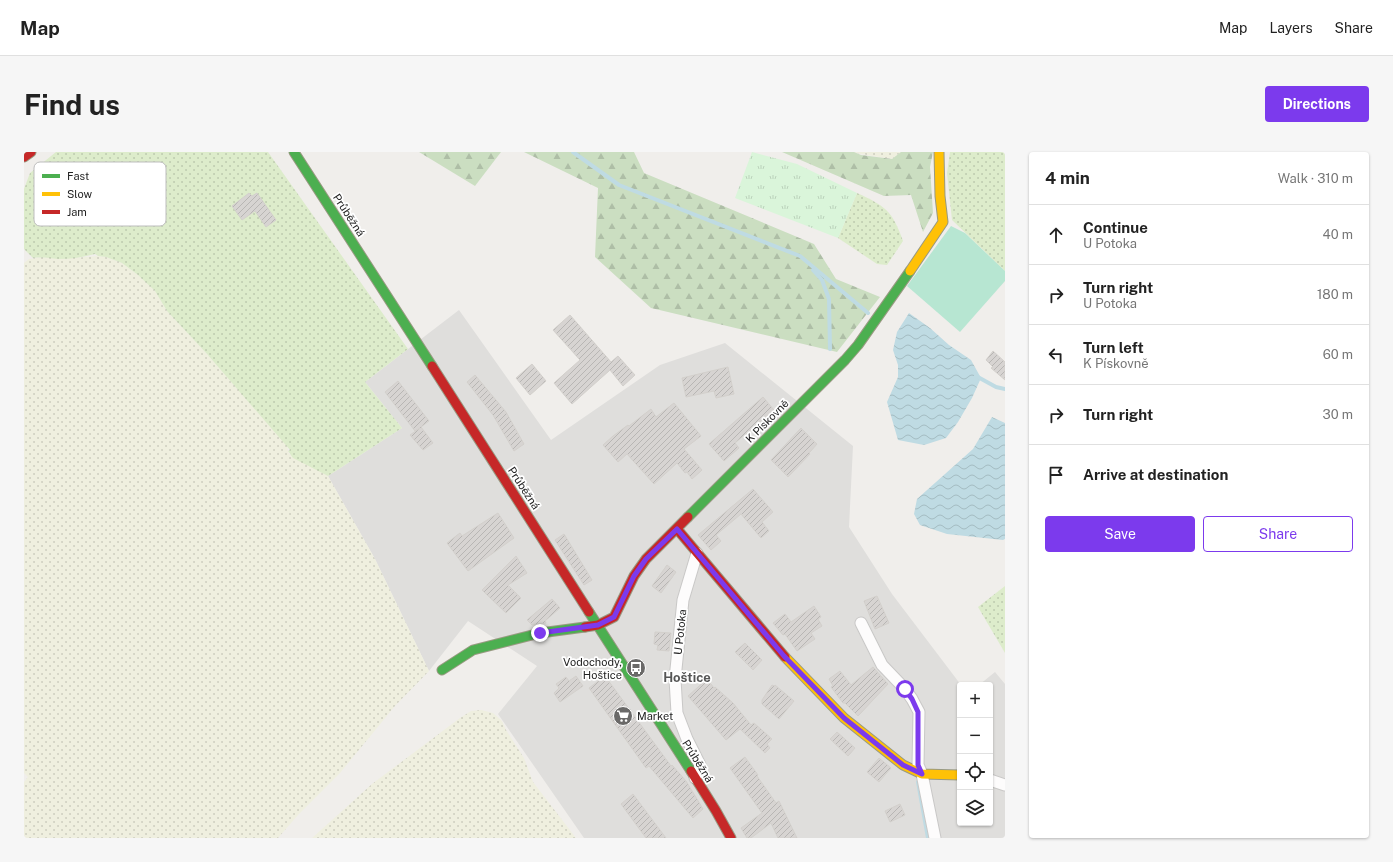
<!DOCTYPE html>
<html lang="en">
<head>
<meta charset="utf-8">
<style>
  body { margin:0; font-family:"Public Sans",sans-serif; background:#f6f6f6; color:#222 }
  .controls { position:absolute; right:12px; bottom:12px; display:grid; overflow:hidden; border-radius:4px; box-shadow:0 1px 3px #0004 }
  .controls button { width:36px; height:36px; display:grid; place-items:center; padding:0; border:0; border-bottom:1px solid #e0e0e0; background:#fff; color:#222; font:20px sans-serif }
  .stop { position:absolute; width:12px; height:12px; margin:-9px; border:3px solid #7c3aed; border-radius:50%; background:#fff }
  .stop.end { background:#7c3aed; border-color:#fff; box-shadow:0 1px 4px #0008 }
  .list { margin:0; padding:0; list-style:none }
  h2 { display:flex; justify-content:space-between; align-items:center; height:52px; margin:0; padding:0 16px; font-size:17px }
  h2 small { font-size:13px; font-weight:400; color:#767676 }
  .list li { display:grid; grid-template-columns:26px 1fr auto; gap:12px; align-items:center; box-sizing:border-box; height:60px; padding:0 16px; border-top:1px solid #e0e0e0 }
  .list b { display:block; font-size:15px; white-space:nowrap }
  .list p { margin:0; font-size:13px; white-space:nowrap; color:#767676 }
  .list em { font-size:13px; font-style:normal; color:#767676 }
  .actions { display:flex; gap:8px; padding:12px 16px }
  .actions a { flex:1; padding:9px 0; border:1px solid #7c3aed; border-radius:4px; text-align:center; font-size:14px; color:#7c3aed }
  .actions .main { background:#7c3aed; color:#fff }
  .icon { flex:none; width:22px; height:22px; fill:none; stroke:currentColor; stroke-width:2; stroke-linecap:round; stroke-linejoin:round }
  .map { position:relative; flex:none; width:981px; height:686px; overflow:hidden; border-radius:4px }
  header { display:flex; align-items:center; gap:24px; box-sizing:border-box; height:56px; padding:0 20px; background:#fff; border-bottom:1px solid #e0e0e0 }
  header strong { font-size:19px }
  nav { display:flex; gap:22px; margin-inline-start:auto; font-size:14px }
  .intro { display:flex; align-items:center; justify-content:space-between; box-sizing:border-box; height:96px; padding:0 24px }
  h1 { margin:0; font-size:28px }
  .button { padding:10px 18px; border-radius:4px; background:#7c3aed; color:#fff; font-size:14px; font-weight:700 }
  main { display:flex; gap:24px; padding:0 24px }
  aside { flex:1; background:#fff; border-radius:4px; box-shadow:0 1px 3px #0004 }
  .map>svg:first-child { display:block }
</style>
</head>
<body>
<header>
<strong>Map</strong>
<nav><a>Map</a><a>Layers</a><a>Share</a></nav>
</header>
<div class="intro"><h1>Find us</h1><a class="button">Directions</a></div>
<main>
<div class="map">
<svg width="981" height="686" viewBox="0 0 981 686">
  <defs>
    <pattern id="farmland-dots" width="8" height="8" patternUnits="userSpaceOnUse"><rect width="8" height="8" fill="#efefdf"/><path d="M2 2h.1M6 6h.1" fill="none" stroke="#cdcdbf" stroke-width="1.8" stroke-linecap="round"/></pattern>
    <pattern id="grass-dots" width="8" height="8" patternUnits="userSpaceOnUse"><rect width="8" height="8" fill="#ddeccb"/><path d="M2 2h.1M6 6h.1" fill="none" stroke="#bdcaae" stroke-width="1.8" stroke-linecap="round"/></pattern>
    <pattern id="forest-firs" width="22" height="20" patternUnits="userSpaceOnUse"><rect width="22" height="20" fill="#cbdec1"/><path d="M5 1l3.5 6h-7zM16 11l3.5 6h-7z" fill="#aebea6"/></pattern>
    <pattern id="park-tufts" width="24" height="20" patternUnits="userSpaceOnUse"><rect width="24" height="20" fill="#daf5da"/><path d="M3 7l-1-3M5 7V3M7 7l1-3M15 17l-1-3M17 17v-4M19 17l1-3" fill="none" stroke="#bbd2bb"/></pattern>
    <pattern id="water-waves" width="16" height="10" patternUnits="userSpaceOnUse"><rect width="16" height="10" fill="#bfdbe3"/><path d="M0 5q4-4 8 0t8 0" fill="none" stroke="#a4bcc2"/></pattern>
    <pattern id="building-hatch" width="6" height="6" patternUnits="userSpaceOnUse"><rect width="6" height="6" fill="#d7d4d2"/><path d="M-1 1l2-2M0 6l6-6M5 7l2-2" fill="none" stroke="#b8b6b4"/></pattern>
  </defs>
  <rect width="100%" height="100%" fill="#f0eeeb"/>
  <!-- residential -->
  <path fill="#dfdedc" d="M435,158L527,288L636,213L701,191L829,294L825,375L868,442L937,533L936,671H966V533H955L971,520L981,532V686H560L474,562L513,514L444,469L405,519L351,407L304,324L378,276L341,230Z"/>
  <!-- farmland -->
  <g fill="url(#farmland-dots)">
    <path d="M830,0H877L868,7L837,2Z"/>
    <path d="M74,104L82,105L98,111L114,123L131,139L143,159L183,202L263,294L265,302L304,324L351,407L405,519L371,554L316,621L274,663L254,686H0V630L4,625L0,621V111L5,107L19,105L35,107Z"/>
    <path d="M457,558L469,561L478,569L482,578L500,606L509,630L552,686H288L348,632L436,566L447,559Z"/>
  </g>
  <!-- grass -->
  <g fill="url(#grass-dots)">
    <path d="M32,0H244L384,197L341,230L378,276L304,324L269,306L264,299L266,298L183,202L143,159L131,139L114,123L98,111L82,105L74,104L71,102C60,105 47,107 34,107C25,106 18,105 9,106L0,97V37L6,21Z"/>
    <path d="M926,0H981V119L928,68L923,21Z"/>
    <path d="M833,41C861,54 868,58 879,89L863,113L853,112L814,86Z"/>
    <path d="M981,434V501L954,455Z"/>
  </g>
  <!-- forest -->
  <g fill="url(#forest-firs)">
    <path d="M395,0H477L451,34Z"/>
    <path d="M500,0H610L620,21L790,92L812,127L856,145L813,200L627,156L571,105L574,36Z"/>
    <path d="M758,0H830L837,3L868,7L877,0H909L906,15L909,61L899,80L887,43L860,44Z"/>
  </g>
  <!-- park -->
  <path fill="url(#park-tufts)" d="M728,0L773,12L833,41L814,86L711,46Z"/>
  <!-- pitch -->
  <path fill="#b7e6d2" d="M927,74L941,81L981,119V129L936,180L883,134Z"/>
  <!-- water -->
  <g fill="url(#water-waves)">
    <path d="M885,161L906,176L925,193L947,208L957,226L948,246L934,270L922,286L900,293L874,288L863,250L874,225V213L869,198L873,180Z"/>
    <path d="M968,265L981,271V387L979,388L923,382L896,373L890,362L893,347L949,297Z"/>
  </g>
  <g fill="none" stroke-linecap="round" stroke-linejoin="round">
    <!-- stream -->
    <g stroke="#bfdbe3" stroke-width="4">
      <path d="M549,0L595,33L776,104L844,161"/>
      <path d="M789,118L798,128L805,147L806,197"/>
      <path d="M952,224L972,235L981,237"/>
      <path d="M894,630L904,686"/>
    </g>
  </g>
  <!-- building -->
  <g fill="url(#building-hatch)" stroke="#d3d0cc">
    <path d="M225,41L228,44L233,41L252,68L242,75L231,59L218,68L208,54Z"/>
    <path d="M546,163L587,210L594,204L611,223L599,234L586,218L548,252L530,231L556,208L529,178Z"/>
    <path d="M969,199L981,210V228L967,216L969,215L962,208Z"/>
    <path d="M508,212L522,229L506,243L492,226Z"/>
    <path d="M704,215L710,242L692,246L690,239L662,245L658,226Z"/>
    <path d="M451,223L482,260L500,292L490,299L469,263L443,230Z"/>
    <path d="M374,229L405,269L397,275L409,291L399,298L386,283L396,276L391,279L361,240Z"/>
    <path d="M739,245L750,258L711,291L715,296L700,309L685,292Z"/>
    <path d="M650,251L677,284L660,297L678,318L668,327L663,320L661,321L653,311L630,332L603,302L594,310L579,293L589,284L604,273L605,274L627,257L632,265Z"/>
    <path d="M777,276L793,292L785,301L786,302L764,325L747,308Z"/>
    <path d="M729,337L749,360L738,370L745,379L737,386L717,362L692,383L697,389L687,398L674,383Z"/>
    <path d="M474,361L490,386L444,419L423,391L436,381L438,384Z"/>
    <path d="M540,382L568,428L560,433L531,388Z"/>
    <path d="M492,404L503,421L484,433L497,446L482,461L458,438Z"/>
    <path d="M643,413L652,420L637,441L628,434Z"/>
    <path d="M853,444L865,471L851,477L840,449Z"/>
    <path d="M528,447L536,456L521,469L522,471L508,473L503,468Z"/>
    <path d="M790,454L797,465L794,467L798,474L787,481L791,487L773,499L761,482L759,483L749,471L761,462L767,470Z"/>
    <path d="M631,480L647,481L645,499L633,498L634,493L630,492Z"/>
    <path d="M721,491L738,508L729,518L711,500Z"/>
    <path d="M849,515L864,532L834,564L821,551H819L807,535L809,534L805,527L816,519L827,533Z"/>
    <path d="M552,524L559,534L536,550L530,541L535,536L532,532L542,525L545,529Z"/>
    <path d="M581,524L647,614L648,613L662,629L679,657L669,666L625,614L622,616L565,536Z"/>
    <path d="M683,527L690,536L691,535L709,551L727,573L730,571L748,587L743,592L746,596L741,601L716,577L702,588L664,544Z"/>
    <path d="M748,533L750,534L751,533L770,549L755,567L738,552V548Z"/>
    <path d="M813,580L831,596L824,604L806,587Z"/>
    <path d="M721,605L734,623L733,624L752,651L755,649L773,686H754L747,671L727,686H723L717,676L738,661L706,616Z"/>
    <path d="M855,606L867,616L855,630L843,620Z"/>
    <path d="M609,642L642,686H622L597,652Z"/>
    <path d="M876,652L881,663L866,670L861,659Z"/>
  </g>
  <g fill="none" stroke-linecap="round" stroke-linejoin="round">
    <!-- street casing -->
    <g stroke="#c9c8c7" stroke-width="13">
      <g id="street">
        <path d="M837,471L858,513L881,537L888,547L895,560L894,613L898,622L911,686"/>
        <path d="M671,626L675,620L676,613L663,587L653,561L651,527L659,448L673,401"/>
        <path d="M966,628L981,633"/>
      </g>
    </g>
    <!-- fast casing -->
    <g stroke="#999a82" stroke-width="11">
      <g id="fast">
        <path d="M270,0L408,214"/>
        <path d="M664,365L821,208L834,193L886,119"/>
        <path d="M565,460L667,619"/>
        <path d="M418,518L449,498L516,481L561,475"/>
      </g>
    </g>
    <!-- slow casing -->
    <g stroke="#999a82" stroke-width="11">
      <g id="slow">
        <path d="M886,119L919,70L916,44L915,0"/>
        <path d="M761,505L820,566L879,613L898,622L936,623"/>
      </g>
    </g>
    <!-- jam casing -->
    <g stroke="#999a82" stroke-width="11">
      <g id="jam">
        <path d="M0,5L7,0"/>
        <path d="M408,214L565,460"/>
        <path d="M653,377L761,505"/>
        <path d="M561,475L574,473L590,465L610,424L622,407L664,365"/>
        <path d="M667,619L692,659L707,686"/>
      </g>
    </g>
    <!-- street -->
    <use href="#street" stroke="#fdfcfc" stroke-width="11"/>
    <!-- fast -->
    <use href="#fast" stroke="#4caf50" stroke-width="9"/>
    <!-- slow -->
    <use href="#slow" stroke="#ffc107" stroke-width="9"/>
    <!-- jam -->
    <use href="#jam" stroke="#c62828" stroke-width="9"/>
  </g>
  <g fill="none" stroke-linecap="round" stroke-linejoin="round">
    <!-- route -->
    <path stroke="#7c3aed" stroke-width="5" d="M516,481L574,473L590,465L610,424L622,407L653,377L760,504L820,566L879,613L898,622L894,613V560L888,547L881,537"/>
  </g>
  <!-- icons -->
  <defs>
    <g id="bus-disc" transform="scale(1)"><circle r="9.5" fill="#6a6968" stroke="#fff"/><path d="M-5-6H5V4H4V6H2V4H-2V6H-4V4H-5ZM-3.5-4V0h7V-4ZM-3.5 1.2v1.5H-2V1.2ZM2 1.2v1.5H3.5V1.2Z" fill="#fff"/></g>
    <g id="supermarket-disc" transform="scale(1)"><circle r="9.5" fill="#6a6968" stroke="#fff"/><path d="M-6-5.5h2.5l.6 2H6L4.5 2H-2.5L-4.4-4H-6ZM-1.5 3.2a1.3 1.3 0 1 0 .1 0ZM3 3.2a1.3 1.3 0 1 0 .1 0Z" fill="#fff"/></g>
  </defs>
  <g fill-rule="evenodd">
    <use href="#bus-disc" x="612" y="516"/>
    <use href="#supermarket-disc" x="599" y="564"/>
  </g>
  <g text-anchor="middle" stroke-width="3.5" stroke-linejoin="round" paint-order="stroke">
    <!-- street labels -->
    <g font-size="11" fill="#222" stroke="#fff">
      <text transform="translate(325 63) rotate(57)" y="4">Průběžná</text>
      <text transform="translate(743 269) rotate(-45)" y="4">K Pískovně</text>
      <text transform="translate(500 336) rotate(57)" y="4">Průběžná</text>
      <text transform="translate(656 480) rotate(-84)" y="4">U Potoka</text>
      <text transform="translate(674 609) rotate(58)" y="4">Průběžná</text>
    </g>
    <!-- poi labels -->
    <g font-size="11" fill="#222" stroke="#fff" text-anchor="end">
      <text x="598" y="514">Vodochody,<tspan x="598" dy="13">Hoštice</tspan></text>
      <text x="613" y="568" text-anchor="start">Market</text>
    </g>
    <!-- quarter labels -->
    <g font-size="13" font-weight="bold" fill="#555" stroke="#fff">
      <text x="663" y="530">Hoštice</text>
    </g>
  </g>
  <!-- legend -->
  <rect x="10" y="10" width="132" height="64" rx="6" fill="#fff" stroke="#bdbdbd" stroke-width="1"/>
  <rect x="18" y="22" width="18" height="4" fill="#4caf50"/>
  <rect x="18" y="40" width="18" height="4" fill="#ffc107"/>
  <rect x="18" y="58" width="18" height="4" fill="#c62828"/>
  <g font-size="11" fill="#222">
    <text x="43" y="28">Fast</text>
    <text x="43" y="46">Slow</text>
    <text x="43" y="64">Jam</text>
  </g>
</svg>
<div class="controls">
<button>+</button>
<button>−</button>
<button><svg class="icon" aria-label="locate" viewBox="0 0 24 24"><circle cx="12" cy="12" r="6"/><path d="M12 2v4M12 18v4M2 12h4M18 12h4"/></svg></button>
<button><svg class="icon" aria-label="layers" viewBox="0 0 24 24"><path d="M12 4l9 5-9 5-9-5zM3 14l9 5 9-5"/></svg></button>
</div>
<div class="stop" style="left:881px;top:537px"></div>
<div class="stop end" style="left:516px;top:481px"></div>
</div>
<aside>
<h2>4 min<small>Walk · 310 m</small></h2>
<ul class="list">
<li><svg class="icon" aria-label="ahead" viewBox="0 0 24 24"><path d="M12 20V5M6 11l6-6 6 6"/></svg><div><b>Continue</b><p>U Potoka</p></div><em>40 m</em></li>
<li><svg class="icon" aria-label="right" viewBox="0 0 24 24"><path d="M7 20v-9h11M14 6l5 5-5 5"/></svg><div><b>Turn right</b><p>U Potoka</p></div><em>180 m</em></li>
<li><svg class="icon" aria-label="left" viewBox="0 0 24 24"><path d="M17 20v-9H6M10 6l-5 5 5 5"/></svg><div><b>Turn left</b><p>K Pískovně</p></div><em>60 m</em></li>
<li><svg class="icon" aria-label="right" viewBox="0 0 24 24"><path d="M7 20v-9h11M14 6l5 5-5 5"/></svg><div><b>Turn right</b></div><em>30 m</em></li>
<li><svg class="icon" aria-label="arrive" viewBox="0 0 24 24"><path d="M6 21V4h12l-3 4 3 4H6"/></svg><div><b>Arrive at destination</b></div></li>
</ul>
<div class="actions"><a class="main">Save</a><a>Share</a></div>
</aside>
</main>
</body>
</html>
